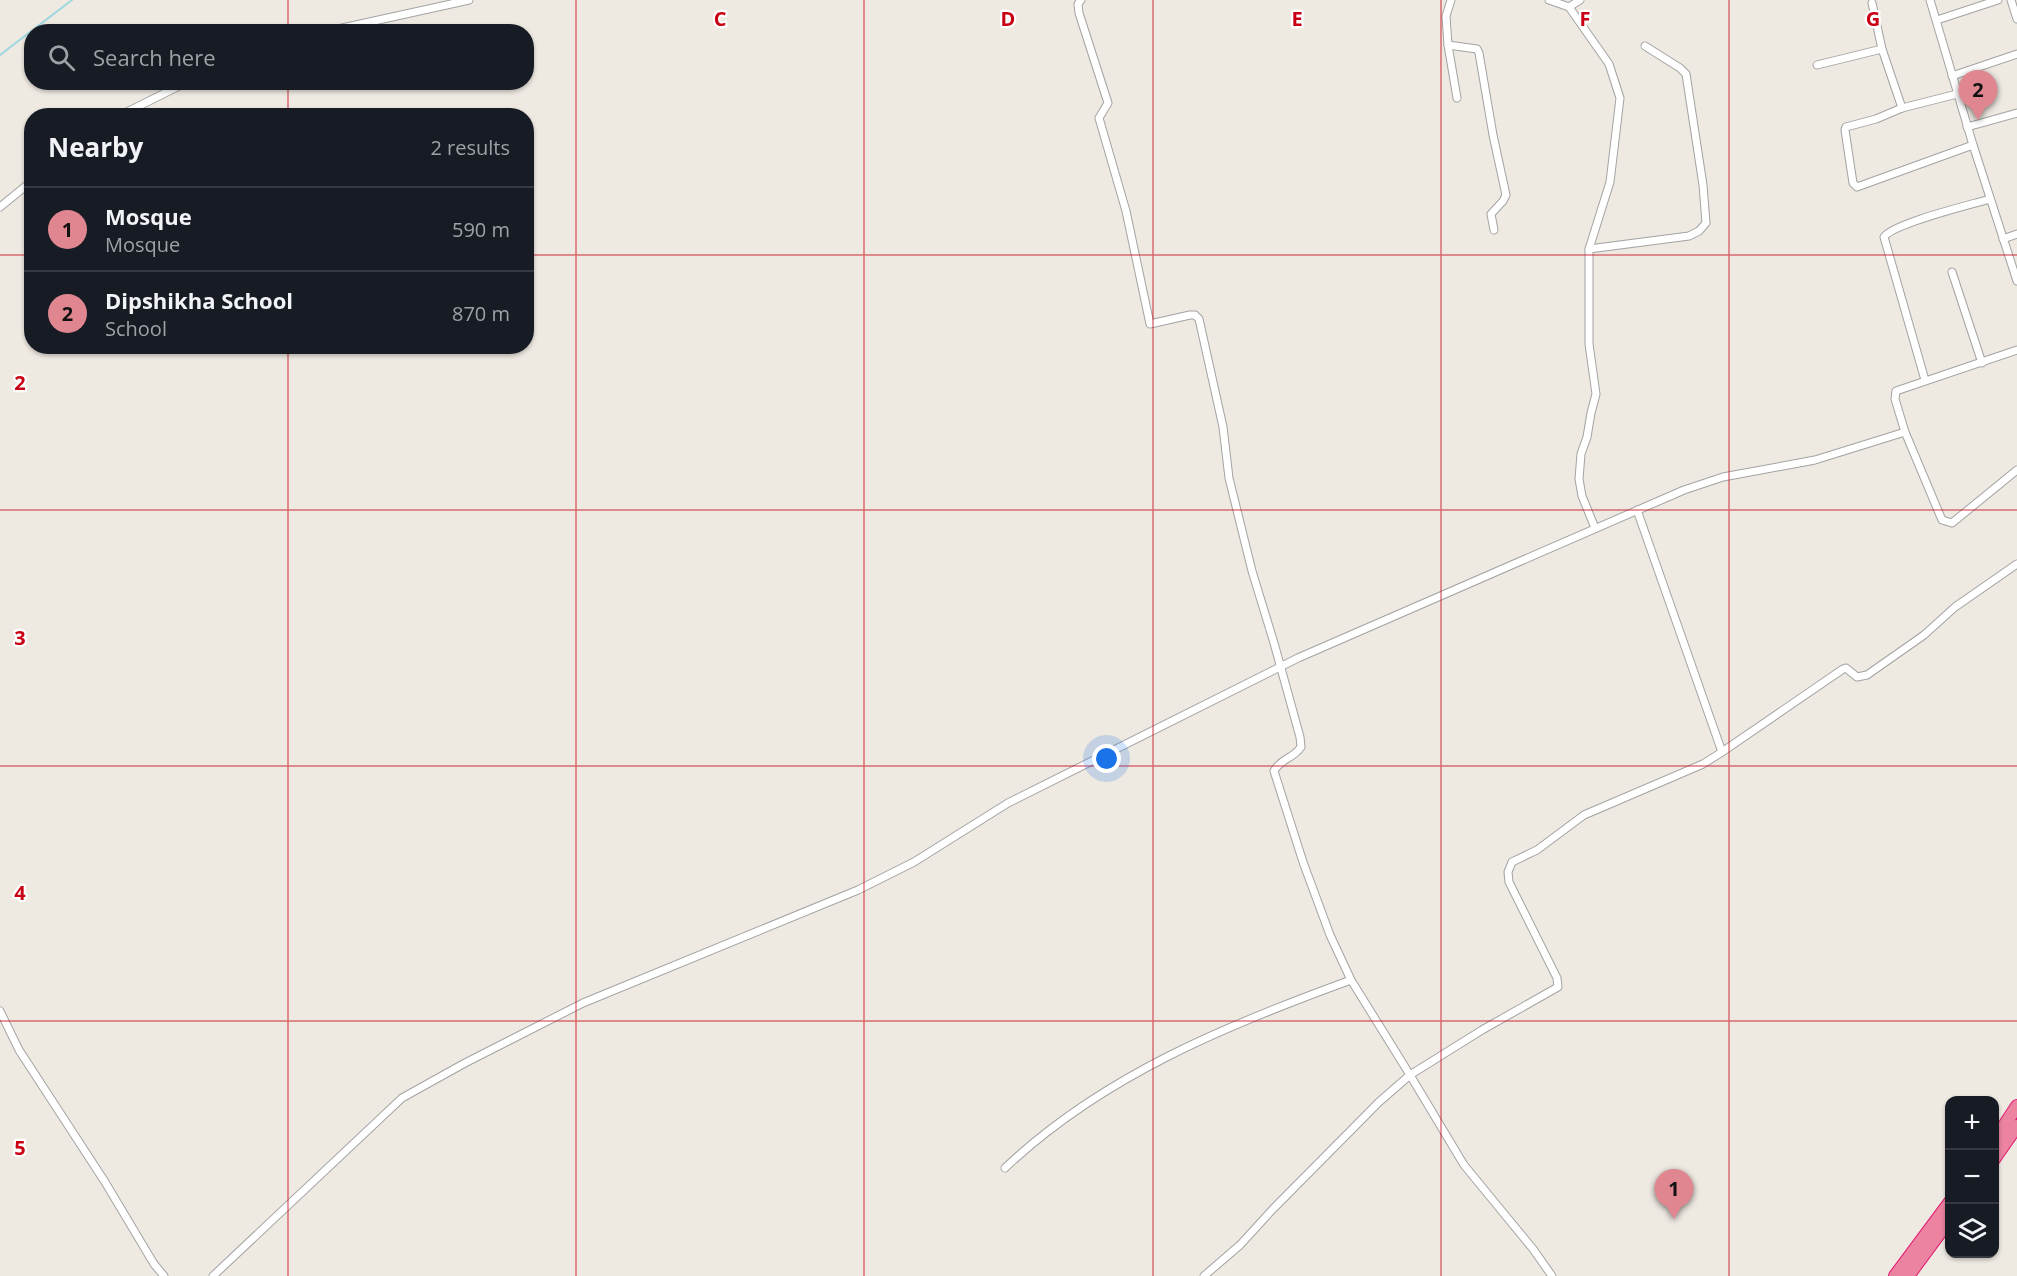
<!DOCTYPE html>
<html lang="en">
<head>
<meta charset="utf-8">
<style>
  body { margin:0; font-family:"Open Sans",sans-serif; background:#242831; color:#f1f3f6 }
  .controls { position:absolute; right:18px; bottom:18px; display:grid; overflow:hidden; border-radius:12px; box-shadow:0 2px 4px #0004 }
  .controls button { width:54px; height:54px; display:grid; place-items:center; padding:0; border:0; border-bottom:2px solid #363941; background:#171b24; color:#f1f3f6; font:30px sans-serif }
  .you { position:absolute; left:1107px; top:759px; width:21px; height:21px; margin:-15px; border:4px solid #fff; border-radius:50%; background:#1a73e8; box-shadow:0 0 0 9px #1a73e833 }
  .badge { display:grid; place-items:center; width:39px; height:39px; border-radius:50%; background:#df8690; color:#111; font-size:20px; font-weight:700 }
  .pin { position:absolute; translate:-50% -50px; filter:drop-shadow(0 2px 3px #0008) }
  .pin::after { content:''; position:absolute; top:32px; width:21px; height:18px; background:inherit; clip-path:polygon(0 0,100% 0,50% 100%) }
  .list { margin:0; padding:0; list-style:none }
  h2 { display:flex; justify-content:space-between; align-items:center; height:78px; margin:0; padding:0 24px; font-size:26px }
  h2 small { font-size:20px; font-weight:400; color:#9ea1a6 }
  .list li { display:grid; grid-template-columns:39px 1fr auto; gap:18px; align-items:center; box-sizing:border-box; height:84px; padding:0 24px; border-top:2px solid #363941 }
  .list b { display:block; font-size:22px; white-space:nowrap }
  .list p { margin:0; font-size:20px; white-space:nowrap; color:#9ea1a6 }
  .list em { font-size:20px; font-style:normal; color:#9ea1a6 }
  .icon { flex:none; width:33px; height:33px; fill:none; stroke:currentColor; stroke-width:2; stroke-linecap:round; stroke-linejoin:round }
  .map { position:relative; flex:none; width:2017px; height:1276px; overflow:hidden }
  .search { position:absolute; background:#171b24; box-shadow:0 2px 4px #0004; left:24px; top:24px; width:510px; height:66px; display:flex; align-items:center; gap:15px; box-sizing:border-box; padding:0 21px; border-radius:24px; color:#9ea1a6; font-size:22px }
  .panel { position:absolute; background:#171b24; box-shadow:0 2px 4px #0004; left:24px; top:108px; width:510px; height:246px; border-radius:24px }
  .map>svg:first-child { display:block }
</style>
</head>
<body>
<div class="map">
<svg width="2017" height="1276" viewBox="0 0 2017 1276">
  <rect width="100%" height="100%" fill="#eee9e1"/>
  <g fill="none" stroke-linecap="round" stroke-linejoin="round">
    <!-- stream -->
    <path stroke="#9ed7df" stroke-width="2" d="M0,55L72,0"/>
    <!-- street casing -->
    <g stroke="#a3a3a3" stroke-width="9">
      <g id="street">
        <path d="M1081,0L1078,4L1079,13L1108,103L1099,118L1126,211L1150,324L1190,315H1195L1199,319L1223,427L1229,478L1252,571L1274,643L1300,737L1301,747C1292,760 1282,757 1274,771L1303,862L1330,935L1351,980L1410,1075L1379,1102L1272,1210L1240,1245L1204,1276"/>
        <path d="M1451,0L1446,16L1448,45L1457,98"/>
        <path d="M1549,0L1569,7L1580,0"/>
        <path d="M1930,0L1973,145L2017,281"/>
        <path d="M2011,0L2017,19"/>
        <path d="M1872,3L1882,49L1902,108L1957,94"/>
        <path d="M1569,7L1609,64L1620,98L1610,182L1589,249V344L1596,394L1591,413L1587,437L1581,454L1579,479L1582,496L1595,528"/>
        <path d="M1937,20L1998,0"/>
        <path d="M324,32L469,0"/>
        <path d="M1448,45L1477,49L1479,53L1493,135L1506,195L1503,201L1491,214L1494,230"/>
        <path d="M1817,65L1882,49"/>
        <path d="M1952,76L2017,54"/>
        <path d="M1902,108L1876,119L1846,127L1845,130L1853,183L1857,187L1973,145"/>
        <path d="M119,116L187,82"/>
        <path d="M1967,127L2017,113"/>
        <path d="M0,207L32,181"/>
        <path d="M2003,239L2017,234"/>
        <path d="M1589,249L1689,236L1699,231L1706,223L1703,185L1686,74L1680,68L1645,46"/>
        <path d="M1952,272L1982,363"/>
        <path d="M1925,380L1884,237C1894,223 1970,205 1990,199"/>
        <path d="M1905,432L1895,399L1896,391L2017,350"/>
        <path d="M1722,752L1843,669L1846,668L1857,677L1867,675L1924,635L1955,607L2017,564"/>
        <path d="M0,1011L19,1050L105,1182L154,1264L164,1276"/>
        <path d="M1005,1168C1102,1076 1227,1025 1351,980"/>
        <path d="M213,1276L402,1098L465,1063L583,1003L858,890L914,862L1008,803L1298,658L1684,490L1723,477L1815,460L1905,432L1942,520L1952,523L2017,470"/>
        <path d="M1552,1276L1533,1249L1464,1165L1410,1075L1482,1030L1558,987L1557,978L1509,882L1508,872L1512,862L1537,850L1584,815L1703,764L1722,752L1637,510"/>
      </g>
    </g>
    <!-- highway casing -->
    <g stroke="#e21971" stroke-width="14">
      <g id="highway">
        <path d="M1994,1141L2017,1106"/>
        <path d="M1994,1159L2017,1126"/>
        <path d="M1895,1276L1950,1202"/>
        <path d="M1908,1276L1950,1219"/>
      </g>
    </g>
    <!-- street -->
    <use href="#street" stroke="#fff" stroke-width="7"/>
    <!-- highway -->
    <use href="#highway" stroke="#eb83a1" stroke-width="12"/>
  </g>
  <!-- grid -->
  <path fill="none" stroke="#c90014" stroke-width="1.5" stroke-opacity="0.55" d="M288,0V32M576,0V1276M864,0V1276M1153,0V1276M1441,0V1276M1729,0V1276M288,82V116M0,255H32M526,255H2017M288,346V1276M0,510H2017M0,766H2017M0,1021H2017"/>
  <g font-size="20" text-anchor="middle" font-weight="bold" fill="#c90014" stroke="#fff" stroke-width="4.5" stroke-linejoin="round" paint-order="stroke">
    <text x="720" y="26">C</text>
    <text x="1008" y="26">D</text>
    <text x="1297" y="26">E</text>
    <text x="1585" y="26">F</text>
    <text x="1873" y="26">G</text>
    <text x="20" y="390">2</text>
    <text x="20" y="645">3</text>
    <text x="20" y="900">4</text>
    <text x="20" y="1155">5</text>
  </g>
</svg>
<div class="controls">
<button>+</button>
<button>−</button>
<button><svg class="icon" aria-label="layers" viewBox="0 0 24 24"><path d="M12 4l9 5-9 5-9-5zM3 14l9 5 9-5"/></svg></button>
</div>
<div class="you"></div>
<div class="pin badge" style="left:1674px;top:1219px">1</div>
<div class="pin badge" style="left:1978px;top:120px">2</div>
<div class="search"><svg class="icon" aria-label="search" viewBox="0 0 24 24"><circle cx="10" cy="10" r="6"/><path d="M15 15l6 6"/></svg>Search here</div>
<section class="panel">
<h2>Nearby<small>2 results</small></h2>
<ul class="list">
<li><span class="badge">1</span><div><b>Mosque</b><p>Mosque</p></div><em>590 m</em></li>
<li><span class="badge">2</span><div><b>Dipshikha School</b><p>School</p></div><em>870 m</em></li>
</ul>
</section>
</div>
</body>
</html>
